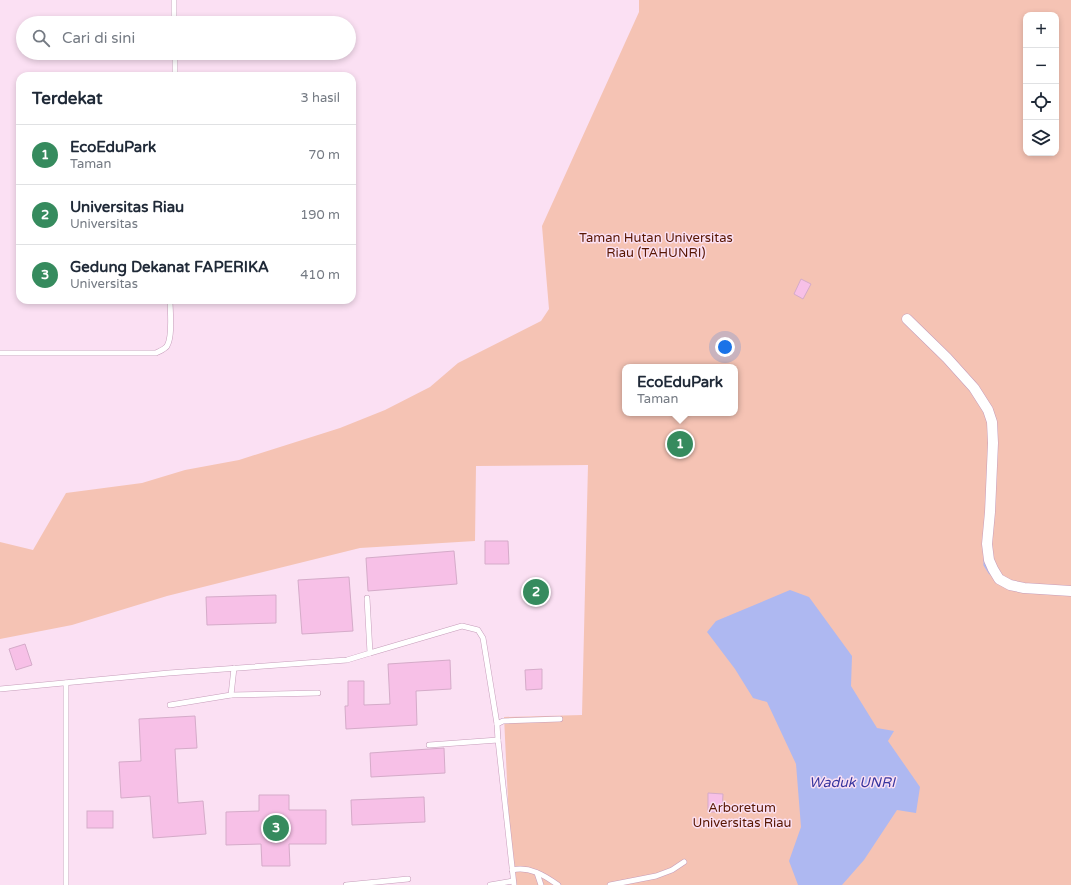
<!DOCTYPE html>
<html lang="id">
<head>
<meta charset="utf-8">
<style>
  body { margin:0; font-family:"Varela Round",sans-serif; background:#f2f2f3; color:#1f2937 }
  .controls { position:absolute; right:12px; top:12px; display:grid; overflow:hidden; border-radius:8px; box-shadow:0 2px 6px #0003 }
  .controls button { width:36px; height:36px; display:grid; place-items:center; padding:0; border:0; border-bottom:1px solid #e0e1e3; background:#fff; color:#1f2937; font:20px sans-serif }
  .you { position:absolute; left:725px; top:347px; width:14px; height:14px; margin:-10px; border:3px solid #fff; border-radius:50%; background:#1a73e8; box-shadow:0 0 0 6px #1a73e833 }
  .badge { display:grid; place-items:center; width:26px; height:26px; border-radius:50%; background:#368b5e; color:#fff; font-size:13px; font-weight:700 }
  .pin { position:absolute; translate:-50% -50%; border:2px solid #fff; box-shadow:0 1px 4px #0006 }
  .popup { position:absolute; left:622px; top:364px; width:116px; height:52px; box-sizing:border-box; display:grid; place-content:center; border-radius:8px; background:#fff; filter:drop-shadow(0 1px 3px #0005); font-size:13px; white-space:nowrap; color:#747a83 }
  .popup b { font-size:15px; color:#1f2937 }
  .popup::after { content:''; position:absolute; left:50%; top:100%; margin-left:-8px; border:8px solid transparent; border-top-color:#fff }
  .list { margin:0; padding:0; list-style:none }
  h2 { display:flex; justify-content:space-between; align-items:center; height:52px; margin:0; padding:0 16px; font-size:17px }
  h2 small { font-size:13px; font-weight:400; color:#747a83 }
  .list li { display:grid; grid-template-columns:26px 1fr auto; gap:12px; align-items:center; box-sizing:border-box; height:60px; padding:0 16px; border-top:1px solid #e0e1e3 }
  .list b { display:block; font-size:15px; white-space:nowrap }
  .list p { margin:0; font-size:13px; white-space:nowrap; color:#747a83 }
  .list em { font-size:13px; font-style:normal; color:#747a83 }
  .icon { flex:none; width:22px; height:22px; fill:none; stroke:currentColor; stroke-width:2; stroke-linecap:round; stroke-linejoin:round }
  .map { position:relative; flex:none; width:1071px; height:885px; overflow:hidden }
  .search { position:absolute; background:#fff; box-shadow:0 2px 6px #0003; left:16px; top:16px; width:340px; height:44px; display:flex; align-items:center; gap:10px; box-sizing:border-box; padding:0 14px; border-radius:22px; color:#747a83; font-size:15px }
  .panel { position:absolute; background:#fff; box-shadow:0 2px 6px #0003; left:16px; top:72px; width:340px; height:232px; border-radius:12px }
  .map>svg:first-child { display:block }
</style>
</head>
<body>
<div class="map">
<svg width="1071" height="885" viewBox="0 0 1071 885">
  <rect width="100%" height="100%" fill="#fbe0f3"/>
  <!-- green -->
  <path fill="#f5c3b4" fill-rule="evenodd" d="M639,0H1071V885H512L504,717L582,715L588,465L476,466L475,541L360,548L167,596L72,625L0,639V542L33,550L66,493L142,483L185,470L239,460L340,428L385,410L430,387L458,363L541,321L549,309L542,226L639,12ZM1026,15H1056V153H1026ZM625,367H735V413H625Z"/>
  <!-- water -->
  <path fill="#aeb8f1" d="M790,590L809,597L852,656L851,686L877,728L894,731L888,741L920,787L916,813L897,810L864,860L842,885H798L789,861L801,827L796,764L767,702L753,698L735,669L707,632L716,621Z"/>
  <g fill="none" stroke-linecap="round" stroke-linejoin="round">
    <!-- stream -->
    <path stroke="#aeb8f1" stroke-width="3" d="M985,560V565L990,573"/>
  </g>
  <!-- building -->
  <g fill="#f7c0e7" stroke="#d5abc9">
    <path d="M801,279L811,284L803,299L794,294Z"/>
    <path d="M485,541H508L509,564H485Z"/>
    <path d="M454,551L457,584L368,591L366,558Z"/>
    <path d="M349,577L353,631L302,634L298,580Z"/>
    <path d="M276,595V623L207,625L206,597Z"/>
    <path d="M25,644L32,665L16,670L9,649Z"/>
    <path d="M450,660L451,689L416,691L417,725L346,729L345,706H348V681H364V705L390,704L388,664Z"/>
    <path d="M542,669V689L526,690L525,670Z"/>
    <path d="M195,716L197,748L175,749L178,803L203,801L206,834L153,838L150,796L121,798L119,762L141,761L139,719Z"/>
    <path d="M444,748L445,773L371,777L370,753Z"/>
    <path d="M708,793L723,794L722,812H708Z"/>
    <path d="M259,795H289V810H326V844H289L290,866H262L261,844L226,845V812L259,811Z"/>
    <path d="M424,797L425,822L352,825L351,800Z"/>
    <rect x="87" y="811" width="26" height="17"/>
  </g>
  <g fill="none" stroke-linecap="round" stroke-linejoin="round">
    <!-- lane casing -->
    <g stroke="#c69dba" stroke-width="6">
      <g id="lane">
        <path d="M174,0V23"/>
        <path d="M175,53V76"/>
        <path d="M0,353H156C160,351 165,349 167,346C173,336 170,311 170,300"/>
        <path d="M370,653L462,626L478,630L483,638L497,724"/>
        <path d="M0,689L169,673L347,660L370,653L367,598"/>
        <path d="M231,695L234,668"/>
        <path d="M170,705L231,695L318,693"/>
        <path d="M498,740L497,724L503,721L560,719"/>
        <path d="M429,745L498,740L514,885"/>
        <path d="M512,870C529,866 544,875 558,885"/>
        <path d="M537,873L541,885"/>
        <path d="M66,885V683"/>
        <path d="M346,885L408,879"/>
        <path d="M490,885L513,881"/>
        <path d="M610,885L656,876L672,870L684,862"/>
      </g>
    </g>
    <!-- street casing -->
    <g stroke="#c69dba" stroke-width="11">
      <path id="street" d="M907,319L947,358L974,388L988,410L992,422L993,443L990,512L987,544L989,560L993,569L999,579L1010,585L1024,588L1071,591"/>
    </g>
    <!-- lane -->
    <use href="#lane" stroke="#fff" stroke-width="5"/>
    <!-- street -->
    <use href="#street" stroke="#fff" stroke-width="10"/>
  </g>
  <g text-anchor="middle" stroke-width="3" stroke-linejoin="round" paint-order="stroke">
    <!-- park labels -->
    <g font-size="13" fill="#581703" stroke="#fbe0f3">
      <text x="656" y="242">Taman Hutan Universitas<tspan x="656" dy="15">Riau (TAHUNRI)</tspan></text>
      <text x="742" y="812">Arboretum<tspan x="742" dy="15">Universitas Riau</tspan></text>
    </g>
    <!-- water labels -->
    <g font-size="14" font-style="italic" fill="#38369f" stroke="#fbe0f3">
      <text x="852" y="787">Waduk UNRI</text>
    </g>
  </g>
</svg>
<div class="controls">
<button>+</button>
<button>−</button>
<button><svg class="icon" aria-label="locate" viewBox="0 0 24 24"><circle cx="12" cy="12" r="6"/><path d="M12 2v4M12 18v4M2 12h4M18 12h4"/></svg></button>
<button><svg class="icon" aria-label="layers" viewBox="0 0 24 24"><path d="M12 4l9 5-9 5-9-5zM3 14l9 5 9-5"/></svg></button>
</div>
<div class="you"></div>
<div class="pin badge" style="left:680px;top:444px">1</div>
<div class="popup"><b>EcoEduPark</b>Taman</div>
<div class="pin badge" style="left:536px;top:592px">2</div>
<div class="pin badge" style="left:276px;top:828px">3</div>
<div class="search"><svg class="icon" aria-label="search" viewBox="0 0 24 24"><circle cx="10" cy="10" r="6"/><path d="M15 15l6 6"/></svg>Cari di sini</div>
<section class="panel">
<h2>Terdekat<small>3 hasil</small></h2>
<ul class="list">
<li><span class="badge">1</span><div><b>EcoEduPark</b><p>Taman</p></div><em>70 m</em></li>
<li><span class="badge">2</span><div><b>Universitas Riau</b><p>Universitas</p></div><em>190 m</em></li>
<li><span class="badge">3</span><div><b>Gedung Dekanat FAPERIKA</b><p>Universitas</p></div><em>410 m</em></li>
</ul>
</section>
</div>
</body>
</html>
